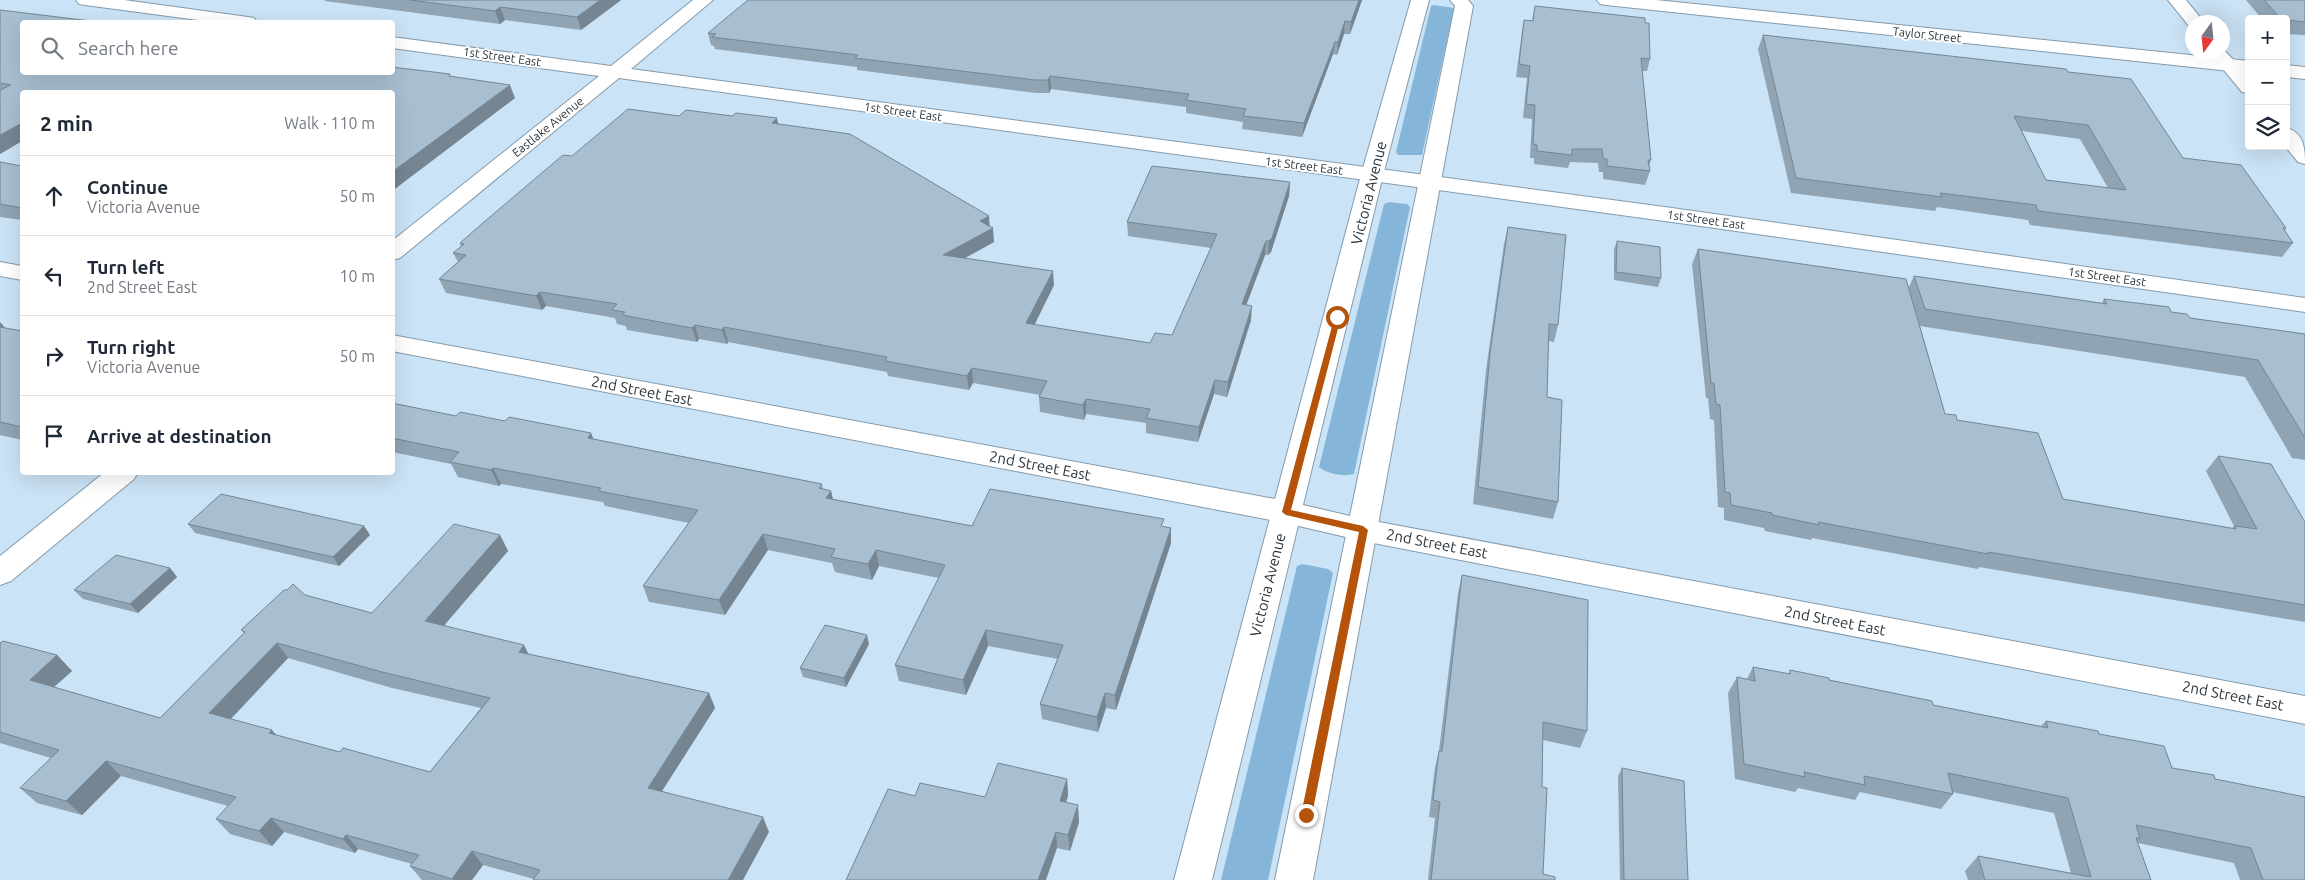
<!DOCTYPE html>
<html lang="en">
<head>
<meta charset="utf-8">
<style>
  body { margin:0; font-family:Ubuntu,sans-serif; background:#f6f6f7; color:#1f2937 }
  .controls { position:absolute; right:15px; top:15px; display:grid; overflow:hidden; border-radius:5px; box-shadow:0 5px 20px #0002 }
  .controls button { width:45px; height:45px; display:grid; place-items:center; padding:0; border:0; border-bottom:1px solid #e0e1e3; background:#fff; color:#1f2937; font:25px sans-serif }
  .compass { position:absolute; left:2185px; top:15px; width:45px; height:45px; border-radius:50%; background:#fff; box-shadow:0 5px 20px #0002; rotate:195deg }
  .stop { position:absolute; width:15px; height:15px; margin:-11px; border:4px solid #b45309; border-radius:50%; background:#fff }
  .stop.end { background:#b45309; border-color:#fff; box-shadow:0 1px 5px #0008 }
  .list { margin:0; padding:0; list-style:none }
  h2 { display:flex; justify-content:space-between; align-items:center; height:65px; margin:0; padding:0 20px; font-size:21px }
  h2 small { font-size:16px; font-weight:400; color:#747a83 }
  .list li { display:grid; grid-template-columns:32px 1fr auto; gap:15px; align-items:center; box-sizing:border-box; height:80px; padding:0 20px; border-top:1px solid #e0e1e3 }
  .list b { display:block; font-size:19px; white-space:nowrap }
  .list p { margin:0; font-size:16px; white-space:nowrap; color:#747a83 }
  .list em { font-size:16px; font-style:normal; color:#747a83 }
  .icon { flex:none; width:28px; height:28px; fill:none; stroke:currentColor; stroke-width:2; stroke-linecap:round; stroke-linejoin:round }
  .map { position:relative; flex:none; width:2305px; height:880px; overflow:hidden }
  .search { position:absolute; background:#fff; box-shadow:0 5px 20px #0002; left:20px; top:20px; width:375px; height:55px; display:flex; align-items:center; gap:12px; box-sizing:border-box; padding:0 18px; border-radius:5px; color:#747a83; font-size:19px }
  .panel { position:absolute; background:#fff; box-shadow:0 5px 20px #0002; left:20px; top:90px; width:375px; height:385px; border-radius:5px }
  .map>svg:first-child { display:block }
</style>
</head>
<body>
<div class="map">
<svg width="2305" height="880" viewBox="0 0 2305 880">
  <rect width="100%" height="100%" fill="#cbe3f6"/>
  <!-- green -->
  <g fill="#85b6d9">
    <path d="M1434,5L1454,8L1422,155H1398L1396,152L1431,6Z"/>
    <path d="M1389,202L1407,204L1410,207L1354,474C1344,477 1327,474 1319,467L1384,204Z"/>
    <path d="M1302,564L1328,569L1333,573L1268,880H1221L1297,566Z"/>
  </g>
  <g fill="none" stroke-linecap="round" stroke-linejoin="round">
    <!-- street casing -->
    <g stroke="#849bac" stroke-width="2">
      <g id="street">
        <path d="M76,0H124L248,17L254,18L257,22H213L85,5L79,4Z"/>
        <path d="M693,0H713L631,69L1672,208L2305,298V312L1672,222L619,78L400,258L392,260V241L599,76L392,48V37L611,66Z"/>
        <path d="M2168,0H2186L2204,22H2192V27L2189,26Z"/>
        <path d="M2222,48L2249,76V94L2242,92L2209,52H2222Z"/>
        <path d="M2286,128C2304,132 2305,149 2305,164L2298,162L2285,146Z"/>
        <path d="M0,262L22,266V280L0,276Z"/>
        <path d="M392,335L1286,501L1363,519L2305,696V724L1363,541L1286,523L392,351Z"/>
        <path d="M105,472H138L134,479L11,581L0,585V556Z"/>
      </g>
    </g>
    <!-- secondary casing -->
    <g stroke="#849bac" stroke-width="2">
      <g id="secondary">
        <path d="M1411,0H1429L1383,175L1212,880H1174L1361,175Z"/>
        <path d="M1450,0H1468L1473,6L1313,880H1275L1455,6Z"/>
        <path d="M1597,0H1656L2249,61V73L1606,5L1600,4Z"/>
        <path d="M2286,65L2305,67V79L2286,77Z"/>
      </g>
    </g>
    <!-- street -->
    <use href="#street" fill="#fff" fill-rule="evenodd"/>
    <!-- secondary -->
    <use href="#secondary" fill="#fff" fill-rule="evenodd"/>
  </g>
  <!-- wall -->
  <g fill="#90a4b4" fill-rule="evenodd">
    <path d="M325,0H621L581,30L505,20L500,24L325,1Z"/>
    <path d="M1362,0L1350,34H1344L1337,55L1333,54L1302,137L1242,129L1243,122L1186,113V107L1051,89L1049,93H1036L857,70V67L715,49L714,46L711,45L708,33Z"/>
    <path d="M2246,0H2305V35L2286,34V19H2262Z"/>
    <path d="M1535,6L1645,23L1650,59L1647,71H1642L1651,160L1649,166L1650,171L1645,185L1603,179V172H1599L1598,163L1570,162L1568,168L1534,164V158H1530L1532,119L1523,118L1527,78L1516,77L1522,32L1524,20L1532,21Z"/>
    <path d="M0,10L22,22L451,76L515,98L392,191V92H22V141L0,154Z"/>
    <path d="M1763,35L2068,72L2183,158L2286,228L2285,231L2293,243L2282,257L2030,225L2028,220L1937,207L1935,211L1791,193L1758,49ZM2022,131L2080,139L2108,188L2046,180Z"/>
    <path d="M679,116L778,124L990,227L994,242L965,258L1054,285L1034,325L1150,343L1172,335L1211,248L1128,236L1127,222L1290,182L1289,196L1271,252L1268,255H1265L1246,305L1251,320L1227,397L1214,394L1198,442L1146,433V423L1086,414L1084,420L1040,412L1039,397L1040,395L973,383L969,390L888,376L887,372L728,342L727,344L699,339L697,342L627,330L626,326L617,324L615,318L546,306L542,310L446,293L439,279L458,262L453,253L461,247L460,243L572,156Z"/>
    <path d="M0,162L22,166V220L0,217Z"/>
    <path d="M1508,227L1558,325L1554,342L1548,341L1547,397L1558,502L1553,519L1473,504L1486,370L1504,244Z"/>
    <path d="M1617,241L1661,278L1658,287L1614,280V249Z"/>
    <path d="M1698,249L1909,287L1914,276L2102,303L2104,299L2171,312L2190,318L2305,334V460L2292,458L2245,377L1920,326L1945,414L1957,420L2063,499L2232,528L2234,526L2206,471L2218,456L2305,522V622L1979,567L1978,569L1812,538L1811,540L1765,531L1764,528L1724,520V508L1718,507L1714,420L1710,419L1708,398H1706L1692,264Z"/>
    <path d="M0,322L5,328L22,331V440L0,435Z"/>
    <path d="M392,403L456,416L505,421L591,433L593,439L822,484L823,489L831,491L833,499L972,526L1164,527L1171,528V543L1116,710L1106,708L1098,732L1042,719L1040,704L1058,659L988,646L966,695L899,681L895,665L939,578L879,566L872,580L835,572L832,563L768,550L725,615L649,602L643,586L689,523L605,506L603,502L501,484L499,486L458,477L451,464L392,452Z"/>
    <path d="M188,524L364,526L370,535L339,566L195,533Z"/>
    <path d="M500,535L508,551L444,625L529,654L709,693L715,708L662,791L769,832L534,879L483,865L472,880H422L410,866L412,864L358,849L355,853L284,832L272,846L230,834L216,819L228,806L121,776L82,815L37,803L20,788L51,758L0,743V643L57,655L72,671L54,687L160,718L244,633L241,630L305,595L372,613ZM288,658L392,688L481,708L430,772L340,752L276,735L231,719Z"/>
    <path d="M170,568L177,577L138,613L83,599L74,590Z"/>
    <path d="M1462,575L1587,731L1580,748L1543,740L1542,787L1543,874L1555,880H1428L1435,818L1429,817L1435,767L1439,751L1458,593Z"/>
    <path d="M869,644L846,687L803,677L800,668Z"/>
    <path d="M1753,667L1788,674L1790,670L1829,680L1933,705L2041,726L2046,721L2099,734L2172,768L2215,779L2305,880H2240L2234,863L2138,843L2151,880H1968L1965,871L1978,856L2071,873L2054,813L1952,792L1953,794L1941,809L1860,792L1855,800L1798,788L1795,792L1735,779L1728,693L1737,677L1747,679Z"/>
    <path d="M1622,768L1688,880H1620L1618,776Z"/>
    <path d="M1067,779L1068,796L1066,802L1079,822L1070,851L1057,848L985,797Z"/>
  </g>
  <!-- shaded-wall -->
  <g fill="#758692">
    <path d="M600,0H621L581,30L577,17Z"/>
    <path d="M1359,0H1362L1350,34L1351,22Z"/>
    <path d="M500,7L505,20L500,24L495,11Z"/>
    <path d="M1345,21L1344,34L1337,55L1338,42Z"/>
    <path d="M1335,42L1333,54L1302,137L1304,123Z"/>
    <path d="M1050,76L1051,89L1049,93L1048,80Z"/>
    <path d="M510,85L515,98L392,191V172Z"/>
    <path d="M777,118L780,132L772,123Z"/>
    <path d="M22,123V141L0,154V135Z"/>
    <path d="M1290,182L1289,196L1271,252L1268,255L1269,241Z"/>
    <path d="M989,216L990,230L993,228L994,242L945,269L943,255L980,221Z"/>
    <path d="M1266,241L1265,255L1241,319L1242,304Z"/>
    <path d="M1053,271L1054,285L1028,338L1026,323Z"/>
    <path d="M540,292L546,306L542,310L536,296Z"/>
    <path d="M1252,306L1251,320L1227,397L1228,382Z"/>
    <path d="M0,322L13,338L0,333Z"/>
    <path d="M695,325L699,339L697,342L692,328Z"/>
    <path d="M724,327L728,342L727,344L722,330Z"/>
    <path d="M972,368L973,383L969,390L967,376Z"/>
    <path d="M1215,380L1214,394L1198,442L1199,427Z"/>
    <path d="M1086,399V414L1084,420L1083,405Z"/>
    <path d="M591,433L597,449L588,438Z"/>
    <path d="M493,468L501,484L499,486L491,470Z"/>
    <path d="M831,491L834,506L826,498Z"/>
    <path d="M364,526L370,535L339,566L333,557Z"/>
    <path d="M1171,528V543L1116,710L1115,695Z"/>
    <path d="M763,534L768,550L725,615L719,600Z"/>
    <path d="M500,535L508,551L435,636L425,621Z"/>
    <path d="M876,550L879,566L872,580L868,564Z"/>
    <path d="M170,568L177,577L138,613L130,604Z"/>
    <path d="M986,630L988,646L966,695L963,680Z"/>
    <path d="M867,635L869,644L846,687L844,678Z"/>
    <path d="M277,643L288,658L222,728L209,713Z"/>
    <path d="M524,645L532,661L519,652Z"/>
    <path d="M57,655L72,671L45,695L30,680Z"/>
    <path d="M709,693L715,708L655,802L648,788Z"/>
    <path d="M1105,693L1106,708L1098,732L1097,717Z"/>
    <path d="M272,730L284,744L269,733Z"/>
    <path d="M106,761L121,776L82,815L66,801Z"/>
    <path d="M1067,779L1068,796L1061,817L1060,801Z"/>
    <path d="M1078,805L1079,822L1070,851L1068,835Z"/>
    <path d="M763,817L769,832L743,880H728Z"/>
    <path d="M271,818L284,832L272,846L259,831Z"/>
    <path d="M1056,832L1057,848L1046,880H1038Z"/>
    <path d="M346,835L358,849L355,853L343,839Z"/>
    <path d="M472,851L483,865L472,880H453L452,879Z"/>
  </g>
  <!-- building -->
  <g fill="#a7bfd1" stroke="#758692" fill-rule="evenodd">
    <path d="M410,0H600L577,17L500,7L495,11Z"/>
    <path d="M748,0H1359L1351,22L1345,21L1338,42H1335L1304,123L1243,116L1246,109L1186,100L1189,94L1050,76L1048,80H1035L855,58L858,55L712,37L716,34L708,33Z"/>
    <path d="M2264,0H2305V22L2286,20V19H2281Z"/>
    <path d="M1535,6L1645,18V23H1649L1650,59L1641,58L1651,160H1648L1650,171L1607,166V159L1603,158L1602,149H1572V155L1537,151V145L1533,144L1535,105L1526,104L1530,66L1519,64L1524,20L1533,21Z"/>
    <path d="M0,10L99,22H22V72H392V67L450,74L449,76L510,85L392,172V92H22V123L0,135V90L11,85L0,83Z"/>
    <path d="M1763,35L2066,69L2068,72L2131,79L2183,158L2241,165L2286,228H2283L2293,243L2038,211L2036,205L1940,193L1942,197L1796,178ZM2014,116L2088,125L2126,190L2046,180Z"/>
    <path d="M628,109L679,116L686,110L732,116L736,113L777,118L772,123L850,134L989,216L980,221L993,228L943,255L1053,271L1026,323L1150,343L1155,333L1172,335L1217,234L1127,222L1152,166L1290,182L1272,238L1269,241H1266L1242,304L1252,306L1228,382L1215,380L1199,427L1146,418L1150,409L1086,399L1083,405L1039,397L1047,381L972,368L967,376L885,361L887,357L724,327L722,330L695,325L692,328L622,315L625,312L612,310L617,304L540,292L536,296L439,279L466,255L453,253L464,244L460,243L484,222L563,155L572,156Z"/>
    <path d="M0,162L22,166V208L0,204Z"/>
    <path d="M1508,227L1566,235L1558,325L1549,324L1547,397L1562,400L1558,502L1478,487L1490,353Z"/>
    <path d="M1617,241L1660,247L1661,278L1616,272Z"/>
    <path d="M1698,249L1906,279L1945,414L1956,415L1957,420L2038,433L2063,499L2236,529L2235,526L2257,529L2218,456L2271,464L2305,522V605L1988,552V554L1818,522L1819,525L1772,515V513L1731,505L1730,493L1725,492L1720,405L1716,404L1714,383H1711Z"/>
    <path d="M1914,276L2107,304L2104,299L2169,307L2171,312L2187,314L2190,318L2305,334V438L2258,360L1925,309Z"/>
    <path d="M0,327L22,331V427L0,422Z"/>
    <path d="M392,403L456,416L460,412L505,421L509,417L591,433L588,438L822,484L819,488L831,491L826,498L972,526L990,489L1164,519L1161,526L1171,528L1115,695L1105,693L1097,717L1040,704L1063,645L986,630L963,680L895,665L945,565L876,550L868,564L831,557L835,549L763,534L719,600L643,586L698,510L598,491L601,488L493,468L491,470L450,462L459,452L392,438Z"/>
    <path d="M221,494L364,526L333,557L188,524Z"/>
    <path d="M454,524L500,535L425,621L524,645L519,652L709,693L648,788L763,817L728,880H533L540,870L472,851L452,879L410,866L419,855L346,835L343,839L271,818L259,831L216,819L236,797L106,761L66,801L20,788L59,750L0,732V643L3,641L57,655L30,680L160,718L245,632L241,630L284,590H287L293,584L305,595L372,613ZM277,643L382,672L490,698L430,772L343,748L340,752L269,733L272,730L209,713Z"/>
    <path d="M116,555L170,568L130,604L74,590Z"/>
    <path d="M1462,575L1588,600L1587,731L1543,722L1542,787L1547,788L1543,874L1555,877V880H1431L1440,802L1433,800L1439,751H1442Z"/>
    <path d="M825,625L867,635L844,678L800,668Z"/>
    <path d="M1753,667L1790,674V670L1829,678V680L1932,701L1933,705L2048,728L2046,721L2098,731L2099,734L2164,746L2172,768L2214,775L2215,779L2305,797V880H2263L2251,848L2136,825L2140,838H2136L2151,880H1985L1978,856L2091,877L2068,798L1948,773L1953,794L1864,776L1865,785L1804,772L1805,777L1744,764L1737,677L1755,681Z"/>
    <path d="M998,763L1067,779L1060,801L1078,805L1068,835L1056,832L1038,880H846L888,789L915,796L920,783L985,797Z"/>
    <path d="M1622,768L1684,781L1688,880H1624Z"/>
  </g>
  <!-- route -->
  <path fill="#b45309" d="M1335,315L1341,317L1291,510L1363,526L1368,530L1312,815L1306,820L1301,815L1359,532L1286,515L1282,512Z"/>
  <g text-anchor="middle" stroke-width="4" stroke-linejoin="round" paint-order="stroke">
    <!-- far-street labels -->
    <g font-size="12" fill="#2a343b" stroke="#fff">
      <text transform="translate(1927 35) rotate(6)" y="4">Taylor Street</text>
      <text transform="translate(502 57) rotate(8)" y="4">1st Street East</text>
      <text transform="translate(903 112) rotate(8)" y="4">1st Street East</text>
      <text transform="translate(548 127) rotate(-39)" y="4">Eastlake Avenue</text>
      <text transform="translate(1304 166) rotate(7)" y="4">1st Street East</text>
      <text transform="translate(1706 220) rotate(8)" y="4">1st Street East</text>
      <text transform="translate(2107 277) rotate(8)" y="4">1st Street East</text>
    </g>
    <!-- street labels -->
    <g font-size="15" fill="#2a343b" stroke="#fff">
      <text transform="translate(1369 193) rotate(-76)" y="5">Victoria Avenue</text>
      <text transform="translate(642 391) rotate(11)" y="5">2nd Street East</text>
      <text transform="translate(1040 466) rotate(11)" y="5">2nd Street East</text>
      <text transform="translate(1437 544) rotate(11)" y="5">2nd Street East</text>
      <text transform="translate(1268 585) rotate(-76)" y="5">Victoria Avenue</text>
      <text transform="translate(1835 621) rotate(11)" y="5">2nd Street East</text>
      <text transform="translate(2233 696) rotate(11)" y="5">2nd Street East</text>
    </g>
  </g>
</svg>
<div class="controls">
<button>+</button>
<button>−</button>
<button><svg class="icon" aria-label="layers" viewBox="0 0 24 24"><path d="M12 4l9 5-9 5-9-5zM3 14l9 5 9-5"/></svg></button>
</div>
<svg class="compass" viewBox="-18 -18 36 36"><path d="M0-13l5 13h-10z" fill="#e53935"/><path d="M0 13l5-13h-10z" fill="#747a83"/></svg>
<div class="stop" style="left:1337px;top:317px"></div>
<div class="stop end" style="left:1306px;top:815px"></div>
<div class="search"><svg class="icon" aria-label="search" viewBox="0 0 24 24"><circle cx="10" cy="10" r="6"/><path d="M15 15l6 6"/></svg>Search here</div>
<section class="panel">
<h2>2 min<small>Walk · 110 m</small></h2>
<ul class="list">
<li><svg class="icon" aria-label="ahead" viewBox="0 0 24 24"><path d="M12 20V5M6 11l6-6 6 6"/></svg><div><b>Continue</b><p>Victoria Avenue</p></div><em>50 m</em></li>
<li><svg class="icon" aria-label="left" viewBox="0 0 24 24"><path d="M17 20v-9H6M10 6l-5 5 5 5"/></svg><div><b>Turn left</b><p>2nd Street East</p></div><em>10 m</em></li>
<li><svg class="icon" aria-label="right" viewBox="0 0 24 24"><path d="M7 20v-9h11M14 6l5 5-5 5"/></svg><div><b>Turn right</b><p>Victoria Avenue</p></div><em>50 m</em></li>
<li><svg class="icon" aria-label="arrive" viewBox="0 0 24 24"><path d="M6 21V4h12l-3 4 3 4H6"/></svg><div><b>Arrive at destination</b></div></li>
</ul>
</section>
</div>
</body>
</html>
